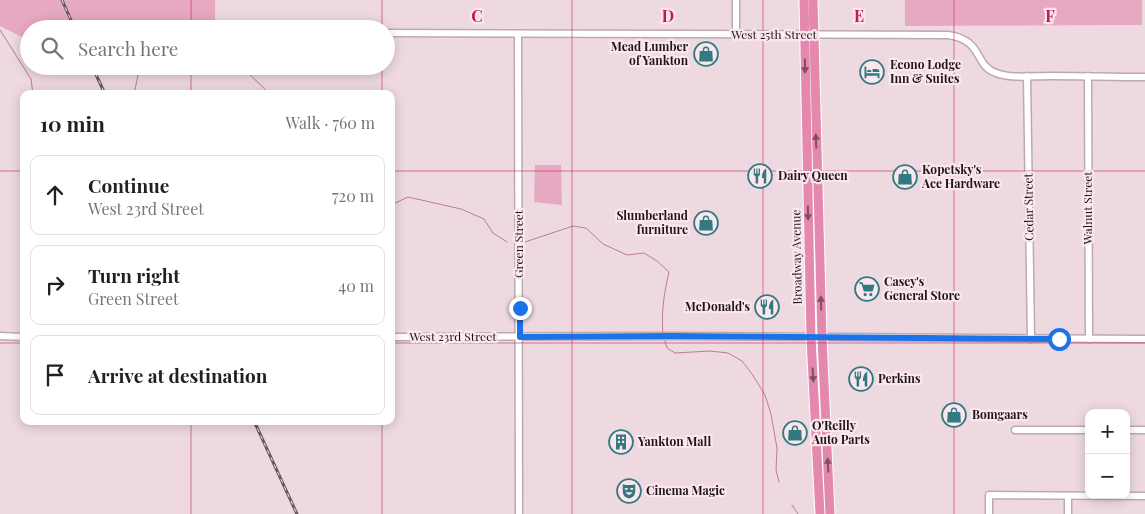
<!DOCTYPE html>
<html lang="en">
<head>
<meta charset="utf-8">
<style>
  body { margin:0; font-family:"Playfair Display",serif; background:#f2f2f2; color:#202124 }
  .controls { position:absolute; right:15px; bottom:15px; display:grid; overflow:hidden; border-radius:10px; box-shadow:0 2px 12px #0003 }
  .controls button { width:45px; height:45px; display:grid; place-items:center; padding:0; border:0; border-bottom:1px solid #e0e0e0; background:#fff; color:#202124; font:25px sans-serif }
  .stop { position:absolute; width:15px; height:15px; margin:-11px; border:4px solid #1a73e8; border-radius:50%; background:#fff }
  .stop.end { background:#1a73e8; border-color:#fff; box-shadow:0 1px 5px #0008 }
  .list { margin:0; padding:0; list-style:none }
  h2 { display:flex; justify-content:space-between; align-items:center; height:65px; margin:0; padding:0 20px; font-size:21px }
  h2 small { font-size:16px; font-weight:400; color:#757577 }
  .list li { display:grid; grid-template-columns:32px 1fr auto; gap:15px; align-items:center; box-sizing:border-box; height:80px; margin:0 10px 10px; padding:0 10px; border:1px solid #e0e0e0; border-radius:10px }
  .list b { display:block; font-size:19px; white-space:nowrap }
  .list p { margin:0; font-size:16px; white-space:nowrap; color:#757577 }
  .list em { font-size:16px; font-style:normal; color:#757577 }
  .icon { flex:none; width:28px; height:28px; fill:none; stroke:currentColor; stroke-width:2; stroke-linecap:round; stroke-linejoin:round }
  .map { position:relative; flex:none; width:1145px; height:514px; overflow:hidden }
  .search { position:absolute; background:#fff; box-shadow:0 2px 12px #0003; left:20px; top:20px; width:375px; height:55px; display:flex; align-items:center; gap:12px; box-sizing:border-box; padding:0 18px; border-radius:28px; color:#757577; font-size:19px }
  .panel { position:absolute; background:#fff; box-shadow:0 2px 12px #0003; left:20px; top:90px; width:375px; height:335px; border-radius:10px }
  .map>svg:first-child { display:block }
</style>
</head>
<body>
<div class="map">
<svg width="1145" height="514" viewBox="0 0 1145 514">
  <rect width="100%" height="100%" fill="#eed9e0"/>
  <!-- green -->
  <g fill="#e7a9c1">
    <path d="M0,0H215V29H29V37H22L0,26Z"/>
    <path d="M905,0H1142V25L905,26Z"/>
    <path d="M535,165H561L562,205L534,202Z"/>
  </g>
  <g fill="none" stroke-linecap="round" stroke-linejoin="round">
    <!-- stream -->
    <g stroke="#bc7b95" stroke-width="1">
      <path d="M0,30L31,79L33,94"/>
      <path d="M185,66L189,71L197,69L205,72L215,66"/>
      <path d="M230,66L248,73L270,94"/>
      <path d="M134,94L140,66"/>
      <path d="M391,205L408,197L461,209L484,219L493,233L507,242"/>
      <path d="M525,242L573,226L586,228L603,244L627,255L644,253L657,261L669,272C664,293 661,313 663,334"/>
      <path d="M664,338L667,348L675,353L710,351L728,353L742,361L752,374L765,395L771,414L777,448L776,470L779,482"/>
      <path d="M792,505L798,514"/>
    </g>
    <!-- minor casing -->
    <g stroke="#bda9b0" stroke-width="9">
      <g id="minor">
        <path d="M736,0V35"/>
        <path d="M386,33L948,35C984,40 974,66 996,73C1012,79 1033,76 1050,76C1081,76 1113,77 1145,77"/>
        <path d="M518,34L519,514"/>
        <path d="M1027,76L1031,339"/>
        <path d="M1088,76L1089,339"/>
        <path d="M0,336L24,337"/>
        <path d="M391,337L673,336L1145,339"/>
        <path d="M1015,430H1089"/>
        <path d="M1126,430H1145"/>
        <path d="M989,514V495L1145,496"/>
        <path d="M1068,514V496"/>
      </g>
    </g>
    <!-- highway casing -->
    <g stroke="#fff" stroke-width="11">
      <g id="highway">
        <path d="M804,0L811,338L820,514"/>
        <path d="M813,0L822,338L830,514"/>
      </g>
    </g>
    <!-- minor -->
    <use href="#minor" stroke="#fff" stroke-width="6"/>
    <!-- highway -->
    <use href="#highway" stroke="#e588ae" stroke-width="9"/>
    <!-- rail casing -->
    <g stroke="#65585c" stroke-width="3">
      <g id="rail">
        <path d="M62,0L75,29"/>
        <path d="M92,66L105,94"/>
        <path d="M254,421L297,514"/>
      </g>
    </g>
    <!-- rail -->
    <use href="#rail" stroke="#fbe6ed" stroke-width="1" stroke-dasharray="4" stroke-linecap="butt"/>
  </g>
  <!-- one-way arrows -->
  <defs><path id="oneway-solid" d="M-6-.8H1V-3.2L6.5 0L1 3.2V.8H-6Z" transform="scale(1.25)"/></defs>
  <g fill="#814e63">
    <use href="#oneway-solid" transform="translate(805 66) rotate(89)"/>
    <use href="#oneway-solid" transform="translate(816 141) rotate(-92)"/>
    <use href="#oneway-solid" transform="translate(808 213) rotate(89)"/>
    <use href="#oneway-solid" transform="translate(821 303) rotate(-92)"/>
    <use href="#oneway-solid" transform="translate(813 375) rotate(87)"/>
    <use href="#oneway-solid" transform="translate(828 465) rotate(-93)"/>
  </g>
  <g fill="none" stroke-linecap="round" stroke-linejoin="round">
    <!-- route -->
    <path stroke="#1a73e8" stroke-width="6" d="M520,308V337L673,336L1059,339"/>
  </g>
  <!-- grid -->
  <path fill="none" stroke="#c2185b" stroke-width="1" stroke-opacity="0.55" d="M191,0V29M382,0V29M572,0V514M763,0V514M954,0V514M191,66V94M382,66V94M0,171H24M391,171H1145M0,343H24M391,343H1145M191,421V514M382,421V514"/>
  <!-- icons -->
  <defs>
    <g id="shop-ring" transform="scale(1.25)"><circle r="9.5" fill="#fbe6ed" stroke="#317a81" stroke-width="1.5"/><path d="M-5-2.5h2.3a2.7 3.5 0 0 1 5.4 0H5L5.5 6h-11ZM-1.5-2.5h3a1.5 2.3 0 0 0-3 0Z" fill="#317a81"/></g>
    <g id="hotel-ring" transform="scale(1.25)"><circle r="9.5" fill="#fbe6ed" stroke="#317a81" stroke-width="1.5"/><path d="M-6-4.5h1.5V1H6V5H4.5V3h-9V5H-6ZM-4 0a1.8 1.8 0 1 1 3.6 0ZM.5 0V-2.5h3Q6-2.5 6 0Z" fill="#317a81"/></g>
    <g id="restaurant-ring" transform="scale(1.25)"><circle r="9.5" fill="#fbe6ed" stroke="#317a81" stroke-width="1.5"/><path d="M-5-6h1v4h1v-4h1v4h1v-4h1v5L-1.5 .5V6h-2V.5L-5-1ZM5-6V6H3V1.5H1.5Q1.5-4 5-6Z" fill="#317a81"/></g>
    <g id="supermarket-ring" transform="scale(1.25)"><circle r="9.5" fill="#fbe6ed" stroke="#317a81" stroke-width="1.5"/><path d="M-6-5.5h2.5l.6 2H6L4.5 2H-2.5L-4.4-4H-6ZM-1.5 3.2a1.3 1.3 0 1 0 .1 0ZM3 3.2a1.3 1.3 0 1 0 .1 0Z" fill="#317a81"/></g>
    <g id="building-ring" transform="scale(1.25)"><circle r="9.5" fill="#fbe6ed" stroke="#317a81" stroke-width="1.5"/><path d="M-4-6H4V6H1V3H-1V6H-4ZM-2.5-4.3h1.7v1.8h-1.7ZM.8-4.3h1.7v1.8H.8ZM-2.5-1h1.7V.8h-1.7ZM.8-1h1.7V.8H.8Z" fill="#317a81"/></g>
    <g id="theatre-ring" transform="scale(1.25)"><circle r="9.5" fill="#fbe6ed" stroke="#317a81" stroke-width="1.5"/><path d="M-5-5.5Q0-4 5-5.5V0Q5 5 0 6Q-5 5-5 0ZM-3.3-2.5H-1v1.5H-3.3ZM1-2.5H3.3v1.5H1ZM-2.8 1Q0 5.5 2.8 1Z" fill="#317a81"/></g>
  </defs>
  <g fill-rule="evenodd">
    <use href="#shop-ring" x="706" y="54"/>
    <use href="#hotel-ring" x="872" y="72"/>
    <use href="#restaurant-ring" x="760" y="176"/>
    <use href="#shop-ring" x="905" y="177"/>
    <use href="#shop-ring" x="706" y="223"/>
    <use href="#supermarket-ring" x="867" y="289"/>
    <use href="#restaurant-ring" x="767" y="307"/>
    <use href="#restaurant-ring" x="861" y="379"/>
    <use href="#shop-ring" x="954" y="415"/>
    <use href="#shop-ring" x="795" y="433"/>
    <use href="#building-ring" x="621" y="442"/>
    <use href="#theatre-ring" x="629" y="491"/>
  </g>
  <g text-anchor="middle" stroke-width="4.5" stroke-linejoin="round" paint-order="stroke">
    <!-- street labels -->
    <g font-size="12" fill="#1d1518" stroke="#fbe6ed">
      <text x="774" y="39">West 25th Street</text>
      <text transform="translate(1029 207) rotate(-91)" y="4">Cedar Street</text>
      <text transform="translate(1088 208) rotate(-90)" y="4">Walnut Street</text>
      <text transform="translate(519 244) rotate(-90)" y="4">Green Street</text>
      <text transform="translate(797 257) rotate(-91)" y="4">Broadway Avenue</text>
      <text x="453" y="341">West 23rd Street</text>
    </g>
    <!-- poi labels -->
    <g font-size="12" font-weight="bold" fill="#1d1518" stroke="#fbe6ed" text-anchor="start">
      <text x="688" y="51" text-anchor="end">Mead Lumber<tspan x="688" dy="14">of Yankton</tspan></text>
      <text x="890" y="69">Econo Lodge<tspan x="890" dy="14">Inn &amp; Suites</tspan></text>
      <text x="922" y="174">Kopetsky's<tspan x="922" dy="14">Ace Hardware</tspan></text>
      <text x="778" y="180">Dairy Queen</text>
      <text x="688" y="220" text-anchor="end">Slumberland<tspan x="688" dy="14">furniture</tspan></text>
      <text x="884" y="286">Casey's<tspan x="884" dy="14">General Store</tspan></text>
      <text x="750" y="311" text-anchor="end">McDonald's</text>
      <text x="878" y="383">Perkins</text>
      <text x="972" y="419">Bomgaars</text>
      <text x="812" y="430">O'Reilly<tspan x="812" dy="14">Auto Parts</tspan></text>
      <text x="638" y="446">Yankton Mall</text>
      <text x="646" y="495">Cinema Magic</text>
    </g>
  </g>
  <g font-size="16" text-anchor="middle" font-weight="bold" fill="#c2185b" stroke="#fbe6ed" stroke-width="4.5" stroke-linejoin="round" paint-order="stroke">
    <text x="477" y="22">C</text>
    <text x="668" y="22">D</text>
    <text x="859" y="22">E</text>
    <text x="1050" y="22">F</text>
  </g>
</svg>
<div class="controls">
<button>+</button>
<button>−</button>
</div>
<div class="stop" style="left:1059px;top:339px"></div>
<div class="stop end" style="left:520px;top:308px"></div>
<div class="search"><svg class="icon" aria-label="search" viewBox="0 0 24 24"><circle cx="10" cy="10" r="6"/><path d="M15 15l6 6"/></svg>Search here</div>
<section class="panel">
<h2>10 min<small>Walk · 760 m</small></h2>
<ul class="list">
<li><svg class="icon" aria-label="ahead" viewBox="0 0 24 24"><path d="M12 20V5M6 11l6-6 6 6"/></svg><div><b>Continue</b><p>West 23rd Street</p></div><em>720 m</em></li>
<li><svg class="icon" aria-label="right" viewBox="0 0 24 24"><path d="M7 20v-9h11M14 6l5 5-5 5"/></svg><div><b>Turn right</b><p>Green Street</p></div><em>40 m</em></li>
<li><svg class="icon" aria-label="arrive" viewBox="0 0 24 24"><path d="M6 21V4h12l-3 4 3 4H6"/></svg><div><b>Arrive at destination</b></div></li>
</ul>
</section>
</div>
</body>
</html>
